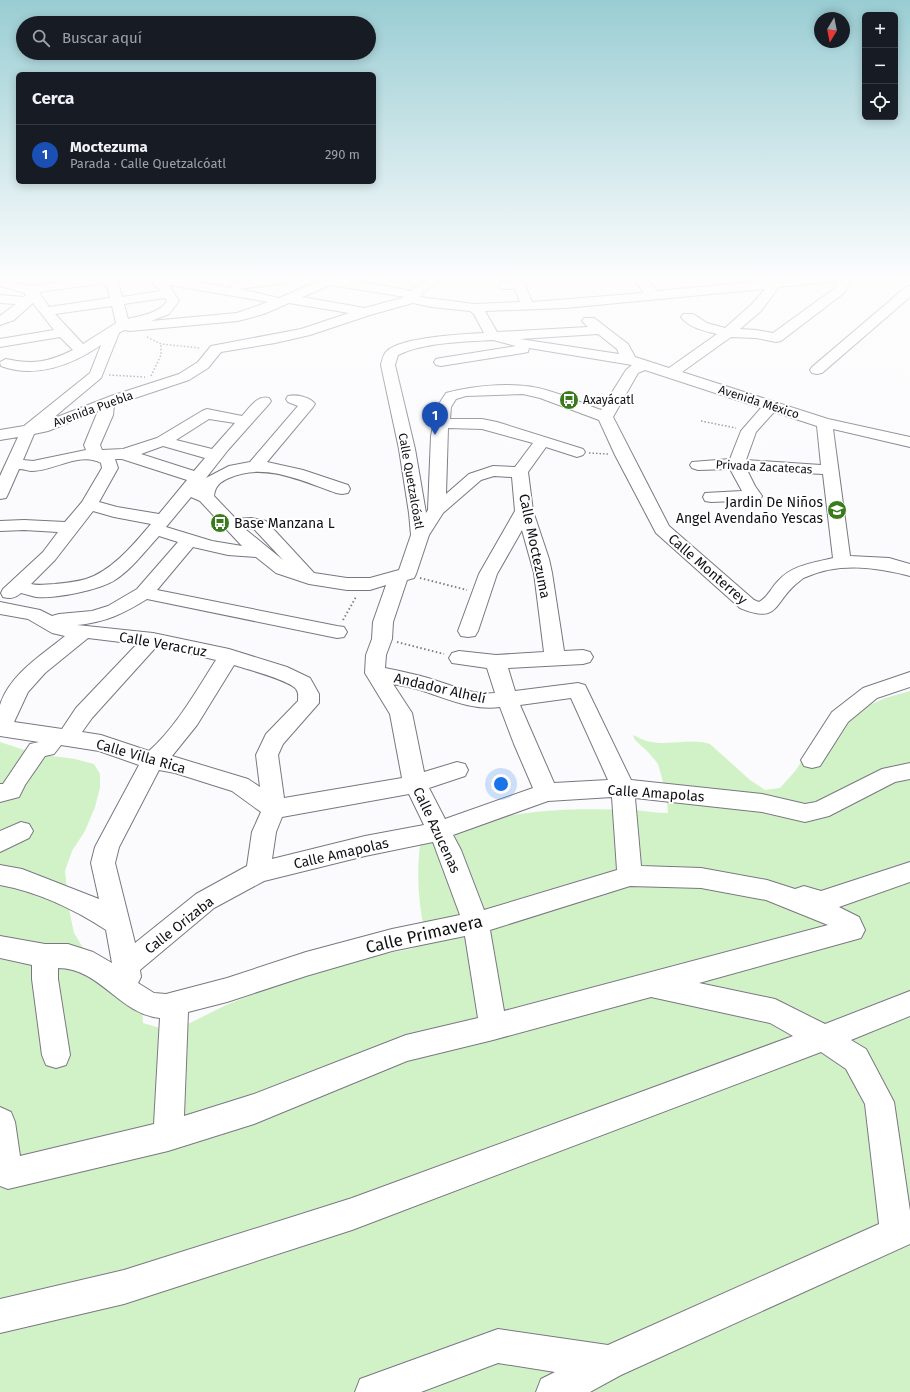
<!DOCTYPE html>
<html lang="es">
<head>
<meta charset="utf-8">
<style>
  body { margin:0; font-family:"Fira Sans",sans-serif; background:#242831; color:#f1f3f6 }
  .controls { position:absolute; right:12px; top:12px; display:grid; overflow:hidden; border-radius:6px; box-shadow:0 2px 10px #0003 }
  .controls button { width:36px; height:36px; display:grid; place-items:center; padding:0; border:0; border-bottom:1px solid #363941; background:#171b24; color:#f1f3f6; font:20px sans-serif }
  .compass { position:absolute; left:814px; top:12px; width:36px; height:36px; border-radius:50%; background:#171b24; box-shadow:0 2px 10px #0003; rotate:190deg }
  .you { position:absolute; left:501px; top:784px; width:14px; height:14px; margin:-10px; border:3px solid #fff; border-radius:50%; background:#1a73e8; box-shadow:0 0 0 6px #1a73e833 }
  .badge { display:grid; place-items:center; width:26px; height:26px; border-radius:50%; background:#3a7c1c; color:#fff; font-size:13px; font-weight:700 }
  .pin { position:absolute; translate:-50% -33px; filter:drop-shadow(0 1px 2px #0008) }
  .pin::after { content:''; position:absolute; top:21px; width:14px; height:12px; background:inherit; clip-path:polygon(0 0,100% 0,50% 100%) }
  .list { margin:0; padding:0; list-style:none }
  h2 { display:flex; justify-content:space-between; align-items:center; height:52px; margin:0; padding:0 16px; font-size:17px }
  h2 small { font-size:13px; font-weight:400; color:#9ea1a6 }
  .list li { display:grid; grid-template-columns:26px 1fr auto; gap:12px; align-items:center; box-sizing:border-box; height:60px; padding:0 16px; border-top:1px solid #363941 }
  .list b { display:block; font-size:15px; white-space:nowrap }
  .list p { margin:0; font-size:13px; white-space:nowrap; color:#9ea1a6 }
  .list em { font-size:13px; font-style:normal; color:#9ea1a6 }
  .icon { flex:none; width:22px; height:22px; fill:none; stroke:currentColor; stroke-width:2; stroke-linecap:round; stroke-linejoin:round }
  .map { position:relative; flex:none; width:910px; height:1392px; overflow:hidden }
  .search { position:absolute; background:#171b24; box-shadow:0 2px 10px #0003; left:16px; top:16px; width:360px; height:44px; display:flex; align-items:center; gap:10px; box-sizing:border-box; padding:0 14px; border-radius:22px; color:#9ea1a6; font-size:15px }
  .panel { position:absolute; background:#171b24; box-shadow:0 2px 10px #0003; left:16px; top:72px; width:360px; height:112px; border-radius:6px }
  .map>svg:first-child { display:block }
</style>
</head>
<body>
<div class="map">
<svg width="910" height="1392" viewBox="0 0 910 1392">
  <rect width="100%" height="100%" fill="#fbfbfd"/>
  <!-- green -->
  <path fill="#d1f2c6" d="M910,691V1392H0V742L37,754L75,759L94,764L100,774V788L95,807L85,831L72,851L65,871L69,909L74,933L85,951L101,963L139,969L143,1023L160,1028L186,1025L226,1005L299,976L342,961L411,949L427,941C419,910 416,878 420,845C436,833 448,831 467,826C523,808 577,808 635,810C646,811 657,813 668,813L666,793L658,764L649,753L635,740L633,735C638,737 643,740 647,741C668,747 689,737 710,744L750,780L765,790L780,788L796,770L818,734L865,707L885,698Z"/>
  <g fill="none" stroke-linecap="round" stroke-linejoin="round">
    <!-- minor casing -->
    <g stroke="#7a7782" stroke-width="2">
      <g id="minor">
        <path d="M0,278L29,286L88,278H117L122,297L161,291L146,278H176L232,288L231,286L233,283L264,278H298L292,282L240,289L279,298L325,278H342L411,291L428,278H444L424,292L420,297L474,304L520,302L515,289H501L499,286L501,283L520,281L524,282L532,302L644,293L633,278H646L657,291L765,281L763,278H776L778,280L852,278L844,293L781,341L776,342L756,338L731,337L682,372L828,419L910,437V447L833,429L850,556L889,558L910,564V576C876,567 839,562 806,577C802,578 799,582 796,584C773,604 779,624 740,608L656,533L615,455L599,420L540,398L523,394L466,396L456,399L451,407L450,419H482L497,422L583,449L585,452L583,455L577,457L546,447L528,472L533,511L549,559L552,573L564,651L583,650L590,652L593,657L590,662L583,664L508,668L515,691L578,683L585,685L631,780L762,794L805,804L816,802L882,769L910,763V779L895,782L829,816L805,822L762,812L635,798L641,866L701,868L767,880L795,889L804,886L821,891L910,862V882L839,907L859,917L865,930L861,938L699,983L775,999L825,1024L910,991V1016L851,1040L866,1049L894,1102L910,1211V1244L621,1375L590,1392H536L541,1379L555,1372L498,1363L421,1392H355L360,1379L498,1329L608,1345L879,1224L865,1104L846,1069L821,1052L352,1230L124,1304L0,1333V1299L124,1270L352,1198L793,1036L770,1023L651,997L493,1040L407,1061L254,1124L168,1151L8,1189L0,1186V1107L11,1112L15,1122L20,1156L154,1124L160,1018C119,1014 100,968 58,968V979L70,1055L66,1065L56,1068L46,1065L42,1055L32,979V965L0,958V936L45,944H68L93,952L112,963L106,930C74,909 38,892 0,885V865L22,869L99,899L91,863L95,847L139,765L99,751L61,745L54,754L45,756L25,785L19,797L0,802V784H3L30,744L39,742L0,736C0,726 0,714 0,705C10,674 42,655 65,636L52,633L28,619L0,614V602L40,610L52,616L59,614L92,611L108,606L137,589L178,542L159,536C145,551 132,569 115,580C100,590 54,599 36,597C31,596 26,594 21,593C15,598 11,599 3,597L1,593L3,589L43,552L58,532L24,530L0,531V521L24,520L65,522L82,502L102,468L101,463C80,451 54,471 32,471C28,471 24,469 19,469L8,494L6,498L0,499V476L18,437L0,440V430L24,426L90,373L101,345C72,365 35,379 1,366L0,362L6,359C33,365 49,362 73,350L60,337L0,347V339L54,330L33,303L14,320L0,325V316L16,304L0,303V295L24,297L26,295L25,293L0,286ZM838,281L835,288L773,333L756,330L740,329L761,311L779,287ZM106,283L110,298L49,307L39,292ZM169,285L257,300L268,302L237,313L151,321L169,314L179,301ZM331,285L405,297L365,308L302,297ZM765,289L751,305L725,328L707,323L693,314H683L681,317C689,328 705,331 717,334L669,368L635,357L628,344L594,318H584L582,321L588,327L497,332L485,311L565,308ZM165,298L167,301C158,314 142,315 128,319L124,304ZM289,303L349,313L301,329L211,346L198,362L179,374L111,396L52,419L101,378L119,333L124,330L130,331L238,321L264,314ZM413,303L432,307L470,311L474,314L484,333C464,334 401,337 387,351C383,354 382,361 381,365L399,449L409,513L411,535L399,570L370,578H347L314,573L266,521L251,518L236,519L214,496C215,486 220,482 229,478C264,462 302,481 336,493L342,494L348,493L350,489L348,485L303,470L267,462L313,407L315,404C311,397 296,394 288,396L286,399L288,402L298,406L250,462L229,466L206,478L228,450L269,404L271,401L269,398C257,395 250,407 242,416L207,409L202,411L157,438L123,449L102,450L100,445L113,415L114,405L189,380L208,368L221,352L275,343L310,335L370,315ZM112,306L116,323L83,344L55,314ZM598,334L617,349L619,354L520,339ZM493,340L516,346L441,358L436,359L434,362L436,365L441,366L523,353L528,352L529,348L632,365L626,370L601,410C584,404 567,396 549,391C519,381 476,385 446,393L437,407L431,436L428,510L426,513L415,449L395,365L398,355C425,342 463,342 493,340ZM645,370L761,408L741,431L730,459L692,462L690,465L692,468L698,470L730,469L742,491L705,493L703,497L705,501L711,502L760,500L762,496L755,486L747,470L823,474L833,558C813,563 792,565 778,581C771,588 768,597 759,602L754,600L669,526L613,417L638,373ZM98,411L84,445L86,450L33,461L23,460L34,434L48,431ZM774,412L817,426L821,465L746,460L756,432ZM209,419L235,423L212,449L176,440ZM448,428L482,429L533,443L515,467L493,466L469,474L446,494ZM163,446L205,458L194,471L141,454ZM115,459H122L187,480L159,514L117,507L99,502L118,468ZM494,476L512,477L515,511L479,574L458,631L461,636L468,637L475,636L478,631L497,574L522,530L534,573L544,652L496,655L459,651L452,653L449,658L452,663L487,668L495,693C473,696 449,684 428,678C414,674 400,671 385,668L386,655L392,639L393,622L407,580L414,578L416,574L429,535L443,513L481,480ZM191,497L200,501L242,546L212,541L166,527ZM93,511L114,517L151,524C134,544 112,571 86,579C76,582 65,583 55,584C47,584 39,586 31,584L55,560ZM245,529H254L283,560ZM193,547L228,555L256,557L276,573L309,584L347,590H370L386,585L373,622L372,639L366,655L365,673L390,714L402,778L284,798L278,755L283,744L319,703V694L310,678L287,667L229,649L153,633L77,625C106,622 123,614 147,599L337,638L344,637L347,632L344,627L337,626L157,590ZM88,638L137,644L76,708L62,729L14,722L28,692L45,673ZM157,646L216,660C196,691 177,726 149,751L101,735L82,732L92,718ZM234,665C246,669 289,680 296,689C299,693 298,696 298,701L266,734L256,755L260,787L248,779L172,756L197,725ZM393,684C402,686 411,687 420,690C446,698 472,711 500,707L514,744L533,788L445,819L429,788L465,776L468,770L465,764L457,762L424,772L412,713ZM571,698L608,780L554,783L520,705ZM159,770L175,773L232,791L261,812L252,832L247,866L196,894L135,943L115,863L119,847ZM409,794L424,825L365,836L272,859L276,832L282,817ZM612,797L617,870L484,910L461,850L453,835L548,801ZM433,842L460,915L392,929L306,952L227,978L166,994L154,993L138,983L141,977L140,970L214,908L264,881L365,856ZM630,886L701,888L766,900L828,925L504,1011L490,930ZM465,936L478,1018L406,1035L254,1094L184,1116L188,1012L227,1002L306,976L392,951Z"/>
        <path d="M910,286V297L822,373L817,374L812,373L810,370L812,367L906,287Z"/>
        <path d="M910,672V687L877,698L848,722L820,766L812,768L804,766L801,760L832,712L863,688Z"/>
        <path d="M21,822L29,824L33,831L29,838L0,852V831Z"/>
      </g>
    </g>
    <!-- path-far1 -->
    <g stroke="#808083" stroke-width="1.5" stroke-dasharray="1.5 2" stroke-linecap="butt">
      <path d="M147,337L161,344L200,348"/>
      <path d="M109,375L145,377"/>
      <path d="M151,376L161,355V344"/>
      <path d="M701,421L736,428"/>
      <path d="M589,453L608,454"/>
    </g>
    <!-- path -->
    <g stroke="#808083" stroke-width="2" stroke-dasharray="1.5 2.5" stroke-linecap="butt">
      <path d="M420,578L467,590"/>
      <path d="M343,620L356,597"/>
      <path d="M397,642L444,654"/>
    </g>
    <!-- minor -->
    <use href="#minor" fill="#fff" fill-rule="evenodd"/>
  </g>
  <!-- sky -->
  <linearGradient id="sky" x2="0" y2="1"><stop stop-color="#99cdd3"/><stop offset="0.59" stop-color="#fdfdfe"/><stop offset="1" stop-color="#fdfdfe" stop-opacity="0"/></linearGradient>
  <rect width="910" height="473" fill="url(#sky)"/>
  <!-- icons -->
  <defs>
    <g id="bus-disc" transform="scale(1)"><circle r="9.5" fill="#3a7c1c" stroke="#fff"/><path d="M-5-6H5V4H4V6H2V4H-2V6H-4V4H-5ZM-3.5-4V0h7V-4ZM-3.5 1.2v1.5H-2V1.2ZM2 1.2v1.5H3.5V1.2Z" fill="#fff"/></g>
    <g id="school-disc" transform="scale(1)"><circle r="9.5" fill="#3a7c1c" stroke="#fff"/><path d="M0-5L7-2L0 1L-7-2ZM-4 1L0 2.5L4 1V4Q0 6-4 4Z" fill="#fff"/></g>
  </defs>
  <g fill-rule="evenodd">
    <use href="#bus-disc" x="569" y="400"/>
    <use href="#school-disc" x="837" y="510"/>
    <use href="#bus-disc" x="220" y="523"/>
  </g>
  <g text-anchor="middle" stroke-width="4" stroke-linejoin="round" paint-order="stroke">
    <!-- far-poi labels -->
    <g font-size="12" fill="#111014" stroke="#fff" text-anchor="start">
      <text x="583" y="404">Axayácatl</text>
    </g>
    <!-- far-street labels -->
    <g font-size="12" fill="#111014" stroke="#fff">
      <text transform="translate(759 402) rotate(18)" y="4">Avenida México</text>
      <text transform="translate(93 409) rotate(-20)" y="4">Avenida Puebla</text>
      <text transform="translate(764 467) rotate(3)" y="4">Privada Zacatecas</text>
      <text transform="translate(411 481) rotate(80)" y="4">Calle Quetzalcóatl</text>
    </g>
    <!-- poi labels -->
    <g font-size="14" fill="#111014" stroke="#fff" text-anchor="end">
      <text x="823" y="507">Jardin De Niños<tspan x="823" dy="16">Angel Avendaño Yescas</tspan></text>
      <text x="234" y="528" text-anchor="start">Base Manzana L</text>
    </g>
    <!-- street labels -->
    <g font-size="14" fill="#111014" stroke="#fff">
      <text transform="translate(535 546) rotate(78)" y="5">Calle Moctezuma</text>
      <text transform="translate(708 569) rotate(41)" y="5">Calle Monterrey</text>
      <text transform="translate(163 644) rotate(10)" y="5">Calle Veracruz</text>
      <text transform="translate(440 688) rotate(13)" y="5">Andador Alhelí</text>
      <text transform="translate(141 756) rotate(16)" y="5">Calle Villa Rica</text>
      <text transform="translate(656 793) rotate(4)" y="5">Calle Amapolas</text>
      <text transform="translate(437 830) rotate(65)" y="5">Calle Azucenas</text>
      <text transform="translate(341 853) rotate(-13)" y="5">Calle Amapolas</text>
      <text transform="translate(179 925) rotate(-38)" y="5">Calle Orizaba</text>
    </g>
    <!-- near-street labels -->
    <g font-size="17" fill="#111014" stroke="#fff">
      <text transform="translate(424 934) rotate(-13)" y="6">Calle Primavera</text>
    </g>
  </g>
</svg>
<div class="controls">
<button>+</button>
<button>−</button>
<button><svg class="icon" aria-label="locate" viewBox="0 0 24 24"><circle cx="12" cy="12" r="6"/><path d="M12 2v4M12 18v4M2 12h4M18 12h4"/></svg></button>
</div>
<svg class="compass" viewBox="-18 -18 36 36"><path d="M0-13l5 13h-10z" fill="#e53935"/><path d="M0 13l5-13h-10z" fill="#9ea1a6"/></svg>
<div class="you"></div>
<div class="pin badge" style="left:435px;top:435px;background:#1a4fb4">1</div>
<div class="search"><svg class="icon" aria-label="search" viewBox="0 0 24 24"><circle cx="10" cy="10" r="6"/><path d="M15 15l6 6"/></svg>Buscar aquí</div>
<section class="panel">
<h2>Cerca<small></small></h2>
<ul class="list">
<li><span class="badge" style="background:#1a4fb4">1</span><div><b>Moctezuma</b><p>Parada · Calle Quetzalcóatl</p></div><em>290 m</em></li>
</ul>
</section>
</div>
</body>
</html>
